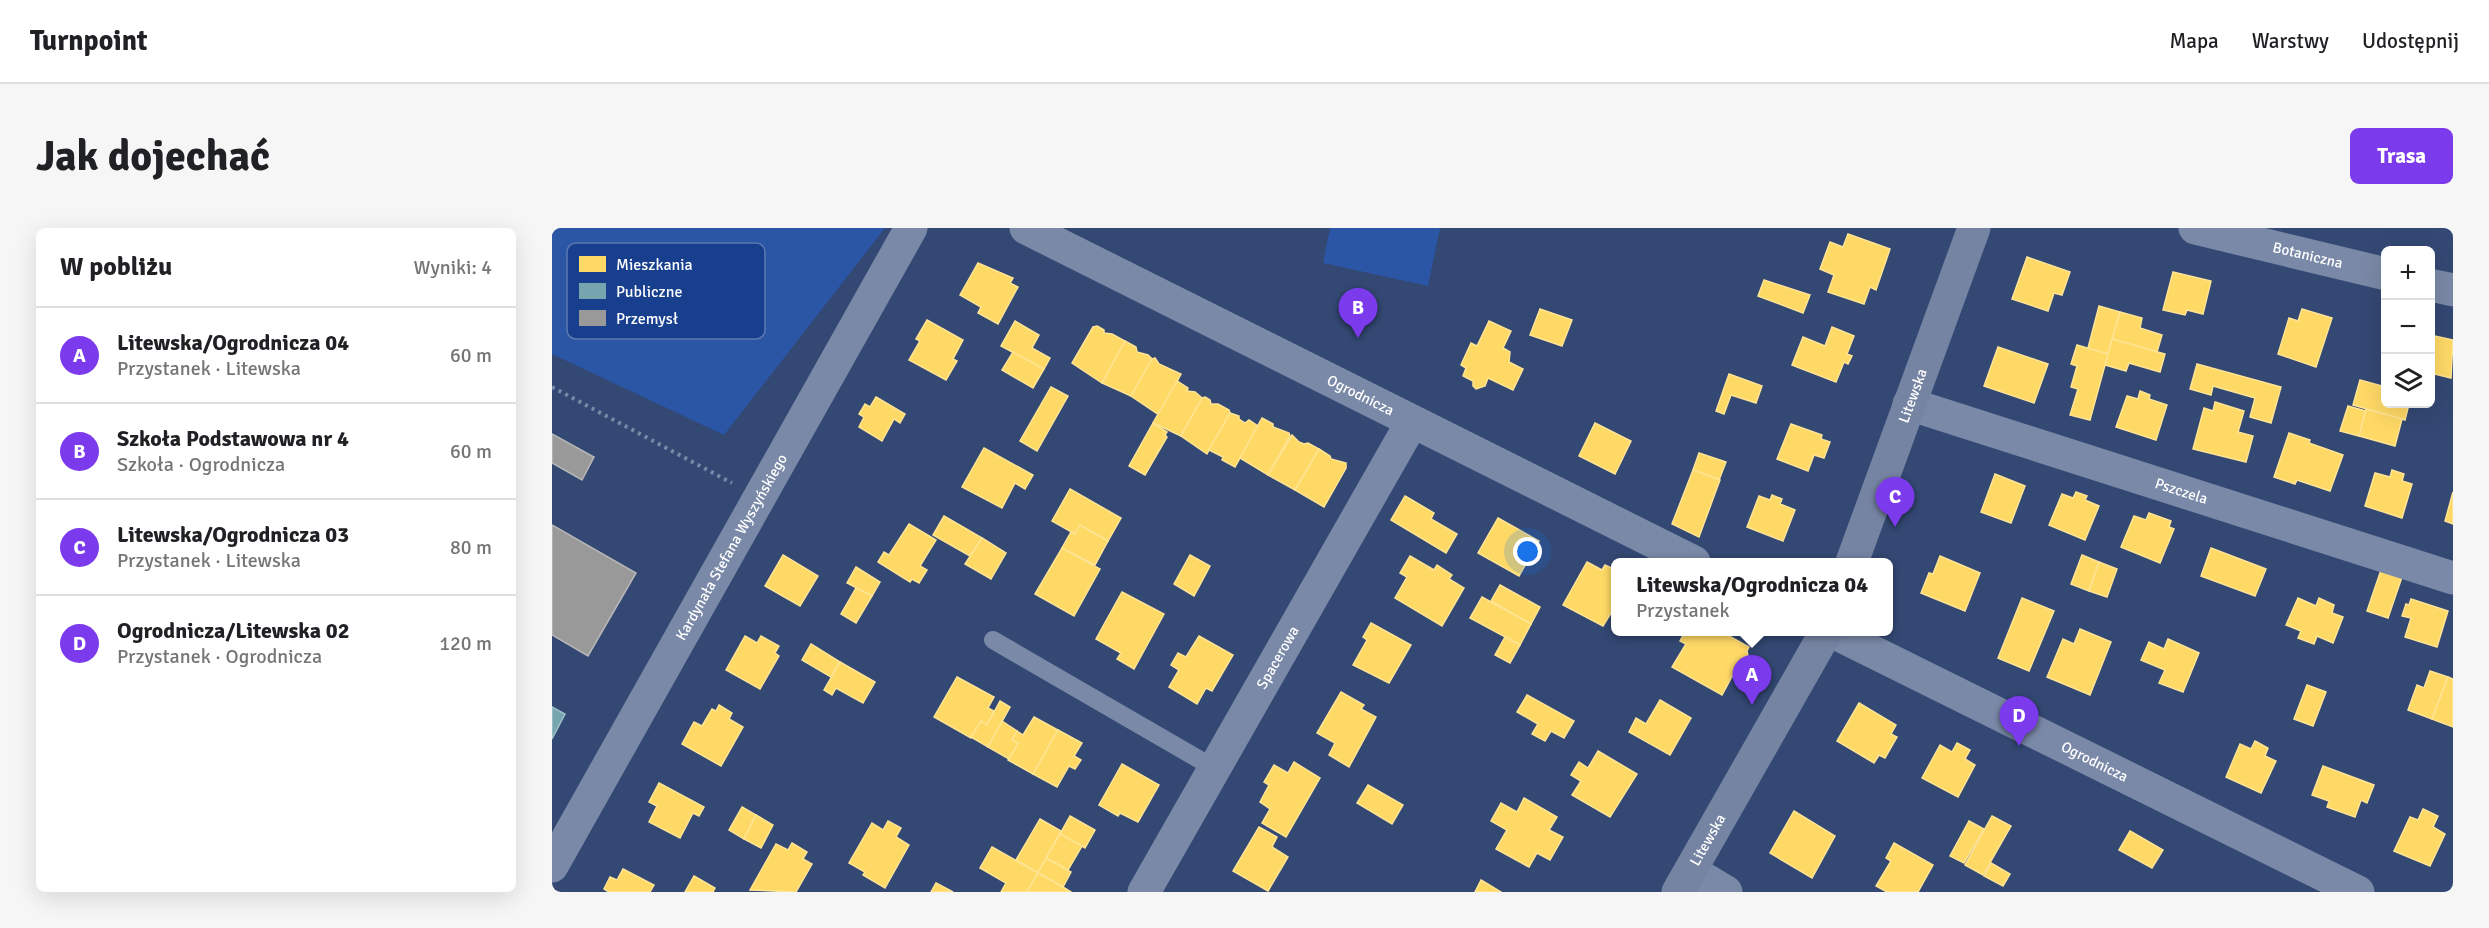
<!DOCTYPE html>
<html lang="pl">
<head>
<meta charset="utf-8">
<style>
  body { margin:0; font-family:Signika,sans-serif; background:#f6f6f6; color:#202124 }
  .controls { position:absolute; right:18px; top:18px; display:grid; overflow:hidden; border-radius:9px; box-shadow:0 6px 24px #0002 }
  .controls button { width:54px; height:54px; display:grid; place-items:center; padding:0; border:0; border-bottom:2px solid #e0e0e0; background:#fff; color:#202124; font:30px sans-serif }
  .you { position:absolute; left:976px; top:324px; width:21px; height:21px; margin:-15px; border:4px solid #fff; border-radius:50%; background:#1a73e8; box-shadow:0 0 0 9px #1a73e833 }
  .badge { display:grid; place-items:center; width:39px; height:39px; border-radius:50%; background:#7c3aed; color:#fff; font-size:20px; font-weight:700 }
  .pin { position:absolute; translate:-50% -50px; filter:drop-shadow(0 2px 3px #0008) }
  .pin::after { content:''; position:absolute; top:32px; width:21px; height:18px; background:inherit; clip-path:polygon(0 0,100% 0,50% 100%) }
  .popup { position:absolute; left:1059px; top:330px; width:282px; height:78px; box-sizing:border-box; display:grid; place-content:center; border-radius:9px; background:#fff; filter:drop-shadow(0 2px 4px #0005); font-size:20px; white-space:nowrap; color:#757577 }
  .popup b { font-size:22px; color:#202124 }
  .popup::after { content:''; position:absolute; left:50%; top:100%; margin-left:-12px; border:12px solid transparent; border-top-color:#fff }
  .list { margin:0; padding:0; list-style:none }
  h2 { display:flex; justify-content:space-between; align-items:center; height:78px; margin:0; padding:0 24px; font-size:26px }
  h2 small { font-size:20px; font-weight:400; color:#757577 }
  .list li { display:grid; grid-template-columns:39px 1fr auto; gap:18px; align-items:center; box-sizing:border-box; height:96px; padding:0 24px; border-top:2px solid #e0e0e0 }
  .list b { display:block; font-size:22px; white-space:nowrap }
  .list p { margin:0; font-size:20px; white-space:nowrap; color:#757577 }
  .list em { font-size:20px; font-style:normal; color:#757577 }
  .icon { flex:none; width:33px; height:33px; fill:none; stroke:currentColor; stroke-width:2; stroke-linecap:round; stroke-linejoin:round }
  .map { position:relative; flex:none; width:1901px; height:664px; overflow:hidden; border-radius:9px }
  header { display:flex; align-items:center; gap:36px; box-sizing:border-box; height:84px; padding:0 30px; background:#fff; border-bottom:2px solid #e0e0e0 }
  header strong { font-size:28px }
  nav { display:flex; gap:33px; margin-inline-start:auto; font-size:21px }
  .intro { display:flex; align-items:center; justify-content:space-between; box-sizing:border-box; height:144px; padding:0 36px }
  h1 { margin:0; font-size:42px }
  .button { padding:15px 27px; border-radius:9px; background:#7c3aed; color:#fff; font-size:21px; font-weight:700 }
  main { display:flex; gap:36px; padding:0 36px }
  aside { flex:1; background:#fff; border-radius:9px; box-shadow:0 6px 24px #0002 }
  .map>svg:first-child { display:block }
</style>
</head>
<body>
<header>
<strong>Turnpoint</strong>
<nav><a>Mapa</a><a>Warstwy</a><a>Udostępnij</a></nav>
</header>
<div class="intro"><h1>Jak dojechać</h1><a class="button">Trasa</a></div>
<main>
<aside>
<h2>W pobliżu<small>Wyniki: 4</small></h2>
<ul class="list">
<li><span class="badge">A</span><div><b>Litewska/Ogrodnicza 04</b><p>Przystanek · Litewska</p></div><em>60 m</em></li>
<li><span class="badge">B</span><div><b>Szkoła Podstawowa nr 4</b><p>Szkoła · Ogrodnicza</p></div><em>60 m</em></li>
<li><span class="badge">C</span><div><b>Litewska/Ogrodnicza 03</b><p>Przystanek · Litewska</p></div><em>80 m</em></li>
<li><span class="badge">D</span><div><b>Ogrodnicza/Litewska 02</b><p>Przystanek · Ogrodnicza</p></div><em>120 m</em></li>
</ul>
</aside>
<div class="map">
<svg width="1901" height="664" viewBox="0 0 1901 664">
  <rect width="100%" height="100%" fill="#334873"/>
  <!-- grass -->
  <g fill="#2b55a5">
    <path d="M0,0H333L172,207L0,126Z"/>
    <path d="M778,0H888L876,58L771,35Z"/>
  </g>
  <!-- homes -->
  <g fill="#ffd966" stroke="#ffe494" stroke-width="1.5">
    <path d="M1296,6L1338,21L1324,62L1318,59L1312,76L1276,64L1282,47L1268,41L1278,14L1291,19Z"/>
    <path d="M1475,29L1518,44L1510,67L1502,65L1496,83L1460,71Z"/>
    <path d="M426,35L461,50L458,55L466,59L446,96L426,85L429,79L408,67Z"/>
    <path d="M1621,44L1659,53L1651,86L1635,82L1633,87L1611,82Z"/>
    <path d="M1212,52L1258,67L1251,85L1206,68Z"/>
    <path d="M1547,78L1568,84L1556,126L1536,120Z"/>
    <path d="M988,81L1020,92L1010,118L978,107Z"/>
    <path d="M1750,81L1780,90L1764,139L1726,126L1737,90L1746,93Z"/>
    <path d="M1568,84L1590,90L1588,100L1610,107L1605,124L1560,111Z"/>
    <path d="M375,92L411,112L401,131L405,133L394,152L357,132L368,113L364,111Z"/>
    <path d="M463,93L487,107L480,120L498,130L492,141L449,118Z"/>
    <path d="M937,93L959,103L951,120L958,124L957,134L971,141L961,162L936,150L933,158L924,161L921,158V153L911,148L914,140L909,137L919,115L925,118Z"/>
    <path d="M545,98L552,102V105L560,106L573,113L550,155L520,135L541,99Z"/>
    <path d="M1280,99L1302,108L1295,126L1300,128L1296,136L1292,134L1284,154L1240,137L1251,109L1273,118Z"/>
    <path d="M1878,107L1901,112L1899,150L1878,145Z"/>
    <path d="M1560,111L1613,126L1608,144L1577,135L1574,143L1553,137Z"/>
    <path d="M573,113L584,119L585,124L596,127L600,131L579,168L550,155Z"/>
    <path d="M1525,117L1556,126L1538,192L1518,187L1526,161L1519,159L1525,138L1519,136Z"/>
    <path d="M1446,119L1496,136L1482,175L1432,158Z"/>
    <path d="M461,124L492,141L481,160L450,142Z"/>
    <path d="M603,130L607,136L629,146L607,187L579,168L600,131Z"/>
    <path d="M1645,136L1729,159L1719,195L1698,189L1703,170L1661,158L1659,167L1638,161Z"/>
    <path d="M1177,146L1210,158L1204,175L1179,167L1172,186L1164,183Z"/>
    <path d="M1808,152L1834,159V176H1869L1868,179L1857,176L1853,192L1801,177Z"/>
    <path d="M625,153L636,160L635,163L643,164L650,170L629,208L601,195Z"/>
    <path d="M499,159L516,168L485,223L468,213Z"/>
    <path d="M1588,163L1598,167L1597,171L1615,177L1604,212L1564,199L1575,168L1586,171Z"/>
    <path d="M324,169L353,186L348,195L342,191L330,213L307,199L312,189L307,186L313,176L318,179Z"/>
    <path d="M653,169L658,172L659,176H666L677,182L678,185L655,226L629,208L650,170Z"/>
    <path d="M1663,174L1692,183L1686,204L1701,208L1694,234L1641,221L1652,180L1661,183Z"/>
    <path d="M1796,178L1814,183L1807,208L1788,203Z"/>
    <path d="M1814,181L1850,191L1843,218L1807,208Z"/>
    <path d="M678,185L687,188V191L693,195L697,192L706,198L683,239L670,232L671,229L657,222Z"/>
    <path d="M710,190L721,196V199L737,205L738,208L716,247L688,230Z"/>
    <path d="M601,195L615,204L613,207L615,209L593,247L577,238Z"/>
    <path d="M1043,195L1079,213L1063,246L1027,228Z"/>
    <path d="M1239,196L1270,207L1269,211L1278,214L1272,230L1262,227L1256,243L1225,231Z"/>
    <path d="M1737,205L1758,212L1757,215L1791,227L1778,263L1745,252L1743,256L1722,249Z"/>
    <path d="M740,207L747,214L752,216L756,215L767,221L743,262L716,247Z"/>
    <path d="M432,220L481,247L473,261L463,255L450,280L410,259Z"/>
    <path d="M767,221L778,228L779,231L794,235V240L772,279L743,262Z"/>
    <path d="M1147,225L1174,234L1167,252L1141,242Z"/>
    <path d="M1141,242L1168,252L1147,309L1120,296Z"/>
    <path d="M1840,242L1852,246L1850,253L1860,256L1850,290L1813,278L1823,245L1838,249Z"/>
    <path d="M1443,246L1473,258L1459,295L1429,284Z"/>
    <path d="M518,261L569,290L556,313L528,297L523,306L500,293Z"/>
    <path d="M1524,264L1535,268L1533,272L1547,278L1533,312L1497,297L1510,266L1521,270Z"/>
    <path d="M1901,264V296L1893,293Z"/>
    <path d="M1220,267L1230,271L1228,276L1243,282L1231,313L1195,299L1207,268L1218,272Z"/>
    <path d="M853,268L882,285L879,291L905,306L894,325L839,292Z"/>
    <path d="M1597,285L1619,293L1617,299L1622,301L1608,335L1569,319L1582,288L1594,292Z"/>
    <path d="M392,288L430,310L418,328L381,307Z"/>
    <path d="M946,290L987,313L967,348L926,325Z"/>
    <path d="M357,296L384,312L368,338L375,342L367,355L360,351L358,354L326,334L332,324L337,327Z"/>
    <path d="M528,297L556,313L543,337L510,320L519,304L523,306Z"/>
    <path d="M430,310L454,325L439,351L413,336Z"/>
    <path d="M510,320L548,341L522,388L483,366Z"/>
    <path d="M1659,320L1714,341L1703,368L1649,348Z"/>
    <path d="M231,327L266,348L248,378L213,358Z"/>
    <path d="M638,327L658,338L642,368L622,356Z"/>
    <path d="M1530,327L1547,334L1537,363L1519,356Z"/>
    <path d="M858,328L882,342L885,337L900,347L897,351L912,360L890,398L843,370L855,349L848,345Z"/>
    <path d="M1388,328L1428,345L1413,383L1369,365L1377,345L1381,346Z"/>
    <path d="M1035,334L1050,342L1053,337L1064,342V377L1051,398L1011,377Z"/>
    <path d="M1547,334L1565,341L1555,369L1537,363Z"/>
    <path d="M304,339L328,354L320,368L295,355Z"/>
    <path d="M1829,342L1850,349L1836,390L1815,383Z"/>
    <path d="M948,357L988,379L979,396L939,373Z"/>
    <path d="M304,360L320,368L304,395L289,386Z"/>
    <path d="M570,364L612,386L582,441L565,431L569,425L544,411Z"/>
    <path d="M930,369L979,396L968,417L918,390Z"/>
    <path d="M1470,370L1502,383L1477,443L1446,430Z"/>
    <path d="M1746,370L1764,378L1767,370L1782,377L1780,385L1791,389L1781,415L1765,408L1762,416L1746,410L1749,403L1734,397Z"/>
    <path d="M1859,371L1896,383L1885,419L1853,409L1859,390L1850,388L1854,376L1857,377Z"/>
    <path d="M819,395L859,417L837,455L801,437L815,412L811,409Z"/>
    <path d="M1528,401L1559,414L1538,467L1495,449L1511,411L1522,416Z"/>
    <path d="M1133,404H1170L1197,419L1195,423L1196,428L1193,433L1188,434L1170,467L1120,439L1134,416L1128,413Z"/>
    <path d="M193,408L205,415L209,408L227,418L223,425L227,428L208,461L174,442Z"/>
    <path d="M647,408L681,427L660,463L654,460L645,476L617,459L627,442L619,437L626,425L634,429Z"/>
    <path d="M953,409L968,417L958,435L943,427Z"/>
    <path d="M1616,411L1647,425L1631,464L1607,455L1613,442L1589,432L1597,414L1612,421Z"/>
    <path d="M259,416L288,434L279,449L250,432Z"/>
    <path d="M288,434L323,454L311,475L284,460L280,467L272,462Z"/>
    <path d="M1878,443L1896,449L1880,491L1856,482L1865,457L1872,460Z"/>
    <path d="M405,449L442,469L436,480L442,483L435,497L429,493L419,510L382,489Z"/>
    <path d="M1896,449L1901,451V499L1880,491Z"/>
    <path d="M1755,457L1774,464L1761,498L1742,491Z"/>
    <path d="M789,464L812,477L809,481L824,489L797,539L777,527L783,515L765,505Z"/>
    <path d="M975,467L1022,493L1012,510L999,503L993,513L980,506L986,496L965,484Z"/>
    <path d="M1108,472L1139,490L1118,527L1077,504L1084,490L1094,496Z"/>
    <path d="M448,473L458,479L436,519L419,509L429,493L435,497Z"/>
    <path d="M1307,475L1344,497L1339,506L1345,509L1333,530L1327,527L1322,535L1285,513Z"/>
    <path d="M167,477L180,485L177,491L191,499L169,538L130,516L142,494L150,498L160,481L164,483Z"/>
    <path d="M482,489L506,502L481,546L456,532L466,515L460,512L465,503L471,507Z"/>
    <path d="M450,493L465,503L460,512L466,515L457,531L436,519Z"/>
    <path d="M506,502L530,515L522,528L529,532L523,541L517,538L505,559L481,546Z"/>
    <path d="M1703,513L1716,520L1713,528L1724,533L1709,565L1674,549L1688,516L1699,521Z"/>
    <path d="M1405,515L1418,522L1413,531L1423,537L1406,569L1370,550L1388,517L1400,524Z"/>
    <path d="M1046,523L1085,546L1058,589L1020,567L1029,553L1019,547L1027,534L1036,540Z"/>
    <path d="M742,534L768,550L734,609L710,595L718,581L708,574L717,557L712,554L722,537L736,545Z"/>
    <path d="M570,536L607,557L586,594L568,585L566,588L547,577Z"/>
    <path d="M1771,538L1822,557L1815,575L1809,572L1803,589L1775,579L1777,573L1760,567Z"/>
    <path d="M107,555L152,579L147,588L141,585L128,610L97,594L105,578L97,574Z"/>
    <path d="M816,557L851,577L840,596L805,575Z"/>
    <path d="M972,570L1005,589L997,602L1011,609L998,632L985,625L977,639L944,621L955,602L939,593L949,575L965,584Z"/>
    <path d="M190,579L204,587L192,611L177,602Z"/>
    <path d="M1871,581L1886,588L1881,599L1893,606L1878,638L1842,623L1858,589L1866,592Z"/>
    <path d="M1242,583L1283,608L1260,650L1218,625Z"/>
    <path d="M204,587L221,597L209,620L192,611Z"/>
    <path d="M518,588L543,602L533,620L508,606Z"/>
    <path d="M1440,588L1459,598L1431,647L1413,637Z"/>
    <path d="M488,591L509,603L486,645L464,632Z"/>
    <path d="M336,593L349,600L344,609L357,617L333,660L311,647L313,644L297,635L320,595L331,602Z"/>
    <path d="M1417,593L1432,601L1412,635L1398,628Z"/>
    <path d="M707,599L725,609L720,619L736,629L716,663L681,643Z"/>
    <path d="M1578,603L1611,622L1600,640L1567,622Z"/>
    <path d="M508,606L530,618L516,642L494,630Z"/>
    <path d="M240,615L255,624L251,631L260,636L244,664L198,662L224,616L236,622Z"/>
    <path d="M1342,615L1381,637L1366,664H1335L1324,658L1339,633L1334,630Z"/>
    <path d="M440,619L486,645L475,664H449L454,655L428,640Z"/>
    <path d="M494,630L519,644L511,659L486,645Z"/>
    <path d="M1439,635L1458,646L1451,658L1432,648Z"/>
    <path d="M71,641L102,657L98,664H57L52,661L58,649L65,652Z"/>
    <path d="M486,645L511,659L519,664H475Z"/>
    <path d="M142,648L163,660L161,664H133Z"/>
    <path d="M929,652L949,664H923Z"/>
    <path d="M384,655L401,664H379Z"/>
  </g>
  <!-- public -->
  <path fill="#76a5af" stroke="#9fc0c7" stroke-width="1.5" d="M0,479L13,486L0,511Z"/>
  <!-- industry -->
  <g fill="#999" stroke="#b8b8b8" stroke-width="1.5">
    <path d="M0,206L42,229L30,252L0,235Z"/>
    <path d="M0,297L84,345L36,428L0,407Z"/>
  </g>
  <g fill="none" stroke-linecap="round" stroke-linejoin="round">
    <!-- path -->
    <path stroke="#7a89a7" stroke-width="4" stroke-dasharray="3 4.5" stroke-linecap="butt" d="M0,159L180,255"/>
    <!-- service -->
    <path stroke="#7a89a7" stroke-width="18" d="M441,412L662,540"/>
    <!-- minor -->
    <g stroke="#7a89a7" stroke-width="33">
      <path id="s1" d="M474,0L1142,334"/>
      <path id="s2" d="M1643,0L1834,46"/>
      <path d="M1878,57L1901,62"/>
      <path id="s3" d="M1357,176L1901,350"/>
      <path id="s4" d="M1281,404L1806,664"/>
      <path id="s5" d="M0,638L359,0"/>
      <path d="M1139,643L1174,664"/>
      <path id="s6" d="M592,664L860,194"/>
    </g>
    <!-- secondary -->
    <g stroke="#7684a3" stroke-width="33">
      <path id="s7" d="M1300,334L1422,0"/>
      <path id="s8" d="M1126,664L1274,404"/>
    </g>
  </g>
  <g text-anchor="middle" stroke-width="6" stroke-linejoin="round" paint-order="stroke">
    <!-- street labels -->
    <g font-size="15" fill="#fff" stroke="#183f8e">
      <text dy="5" stroke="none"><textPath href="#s2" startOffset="116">Botaniczna</textPath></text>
      <text dy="5" stroke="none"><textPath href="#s7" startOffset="177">Litewska</textPath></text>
      <text dy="5" stroke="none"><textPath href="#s1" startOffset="374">Ogrodnicza</textPath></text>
      <text dy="5" stroke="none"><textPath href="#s3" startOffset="286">Pszczela</textPath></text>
      <text dy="5" stroke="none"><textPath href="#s5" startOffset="366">Kardynała Stefana Wyszyńskiego</textPath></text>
      <text dy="5" stroke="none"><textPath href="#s6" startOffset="270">Spacerowa</textPath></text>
      <text dy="5" stroke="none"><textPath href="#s4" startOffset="292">Ogrodnicza</textPath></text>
      <text dy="5" stroke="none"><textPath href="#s8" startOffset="60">Litewska</textPath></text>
    </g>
  </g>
  <!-- legend -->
  <rect x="15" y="15" width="198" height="96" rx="9" fill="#183f8e" stroke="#5d79b0" stroke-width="1.5"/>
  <rect x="27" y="28" width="27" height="16" fill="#ffd966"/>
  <rect x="27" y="55" width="27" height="16" fill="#76a5af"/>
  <rect x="27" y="82" width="27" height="16" fill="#999"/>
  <g font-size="16" fill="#fff">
    <text x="64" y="42">Mieszkania</text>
    <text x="64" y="69">Publiczne</text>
    <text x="64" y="96">Przemysł</text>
  </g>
</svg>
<div class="controls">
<button>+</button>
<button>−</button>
<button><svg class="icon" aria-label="layers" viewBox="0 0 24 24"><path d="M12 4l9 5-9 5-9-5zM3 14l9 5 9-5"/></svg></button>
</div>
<div class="you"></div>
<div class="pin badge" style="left:1200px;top:477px">A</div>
<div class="popup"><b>Litewska/Ogrodnicza 04</b>Przystanek</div>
<div class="pin badge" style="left:806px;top:110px">B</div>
<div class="pin badge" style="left:1343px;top:299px">C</div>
<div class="pin badge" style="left:1467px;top:518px">D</div>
</div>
</main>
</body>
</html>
